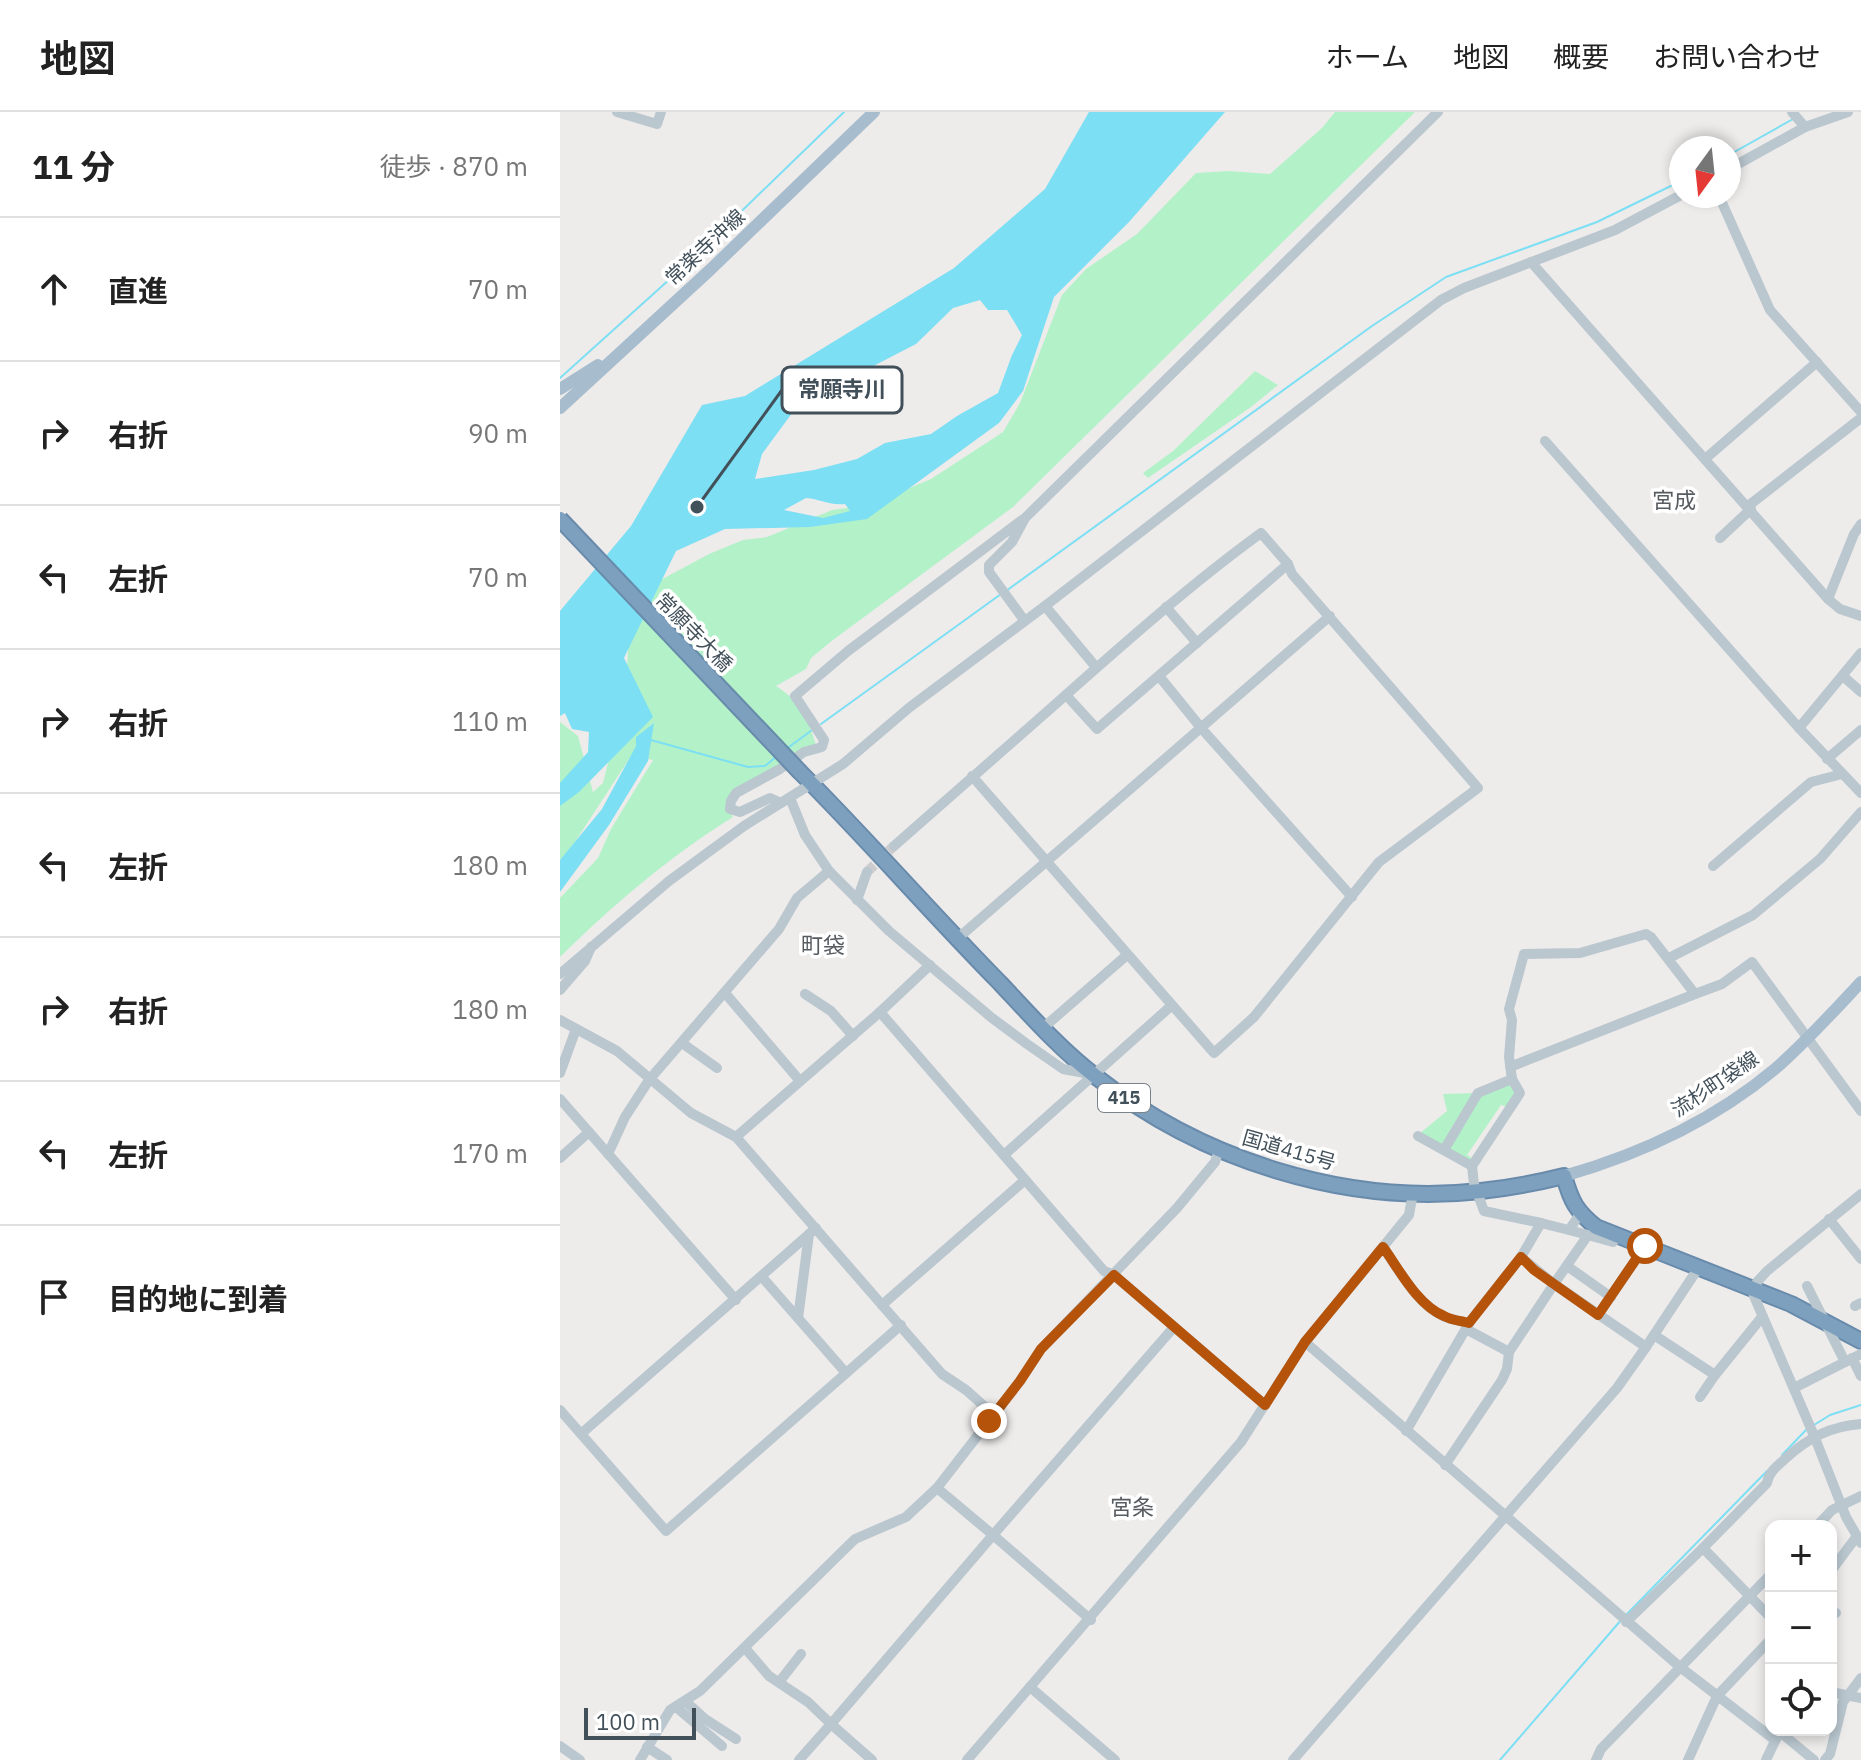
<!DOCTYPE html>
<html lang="ja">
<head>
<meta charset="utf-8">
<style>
  body { margin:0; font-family:"IBM Plex Sans","Noto Sans JP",sans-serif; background:#f6f6f6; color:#222 }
  .controls { position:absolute; right:24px; bottom:24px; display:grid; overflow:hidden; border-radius:16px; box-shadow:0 4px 12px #0003 }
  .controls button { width:72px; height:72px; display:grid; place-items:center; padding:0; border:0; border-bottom:2px solid #e0e0e0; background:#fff; color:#222; font:40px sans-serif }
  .compass { position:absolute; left:1109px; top:24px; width:72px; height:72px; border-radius:50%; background:#fff; box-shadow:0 4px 12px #0003; rotate:195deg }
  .scale { position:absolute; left:24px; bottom:20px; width:112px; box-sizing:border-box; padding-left:8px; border:4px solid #42505a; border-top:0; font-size:22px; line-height:28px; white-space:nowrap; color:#42505a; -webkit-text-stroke:6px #fff; paint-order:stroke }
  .stop { position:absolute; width:24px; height:24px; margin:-18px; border:6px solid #b45309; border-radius:50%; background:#fff }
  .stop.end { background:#b45309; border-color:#fff; box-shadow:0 2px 8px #0008 }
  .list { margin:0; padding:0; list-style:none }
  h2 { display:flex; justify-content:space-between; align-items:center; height:104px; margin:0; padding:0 32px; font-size:34px }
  h2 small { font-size:26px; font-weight:400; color:#767676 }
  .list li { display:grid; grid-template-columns:52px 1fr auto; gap:24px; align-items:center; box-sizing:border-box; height:144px; padding:0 32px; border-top:2px solid #e0e0e0 }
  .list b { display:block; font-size:30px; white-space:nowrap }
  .list em { font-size:26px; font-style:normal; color:#767676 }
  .icon { flex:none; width:44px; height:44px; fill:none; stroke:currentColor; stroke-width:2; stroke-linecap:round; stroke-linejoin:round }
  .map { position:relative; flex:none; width:1301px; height:1648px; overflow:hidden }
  header { display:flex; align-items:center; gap:48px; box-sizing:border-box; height:112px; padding:0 40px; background:#fff; border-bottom:2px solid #e0e0e0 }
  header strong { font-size:38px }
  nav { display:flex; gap:44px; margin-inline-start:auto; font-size:28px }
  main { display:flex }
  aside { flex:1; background:#fff }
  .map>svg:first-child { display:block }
</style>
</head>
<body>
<header>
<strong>地図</strong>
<nav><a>ホーム</a><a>地図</a><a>概要</a><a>お問い合わせ</a></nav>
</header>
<main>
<aside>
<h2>11 分<small>徒歩 · 870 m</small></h2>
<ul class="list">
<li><svg class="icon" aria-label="ahead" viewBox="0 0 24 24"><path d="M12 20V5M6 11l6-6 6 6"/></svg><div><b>直進</b></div><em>70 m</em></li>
<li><svg class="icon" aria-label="right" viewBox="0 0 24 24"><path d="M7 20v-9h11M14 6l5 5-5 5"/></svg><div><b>右折</b></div><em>90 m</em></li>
<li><svg class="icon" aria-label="left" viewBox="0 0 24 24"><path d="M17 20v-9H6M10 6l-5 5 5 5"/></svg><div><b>左折</b></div><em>70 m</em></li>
<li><svg class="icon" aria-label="right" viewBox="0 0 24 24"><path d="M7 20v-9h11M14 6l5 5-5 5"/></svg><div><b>右折</b></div><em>110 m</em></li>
<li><svg class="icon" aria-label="left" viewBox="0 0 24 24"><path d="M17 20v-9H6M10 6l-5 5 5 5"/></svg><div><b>左折</b></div><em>180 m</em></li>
<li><svg class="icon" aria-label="right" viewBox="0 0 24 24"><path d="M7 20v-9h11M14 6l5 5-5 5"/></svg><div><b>右折</b></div><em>180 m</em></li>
<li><svg class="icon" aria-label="left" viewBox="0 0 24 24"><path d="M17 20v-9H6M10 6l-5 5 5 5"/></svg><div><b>左折</b></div><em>170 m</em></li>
<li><svg class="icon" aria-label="arrive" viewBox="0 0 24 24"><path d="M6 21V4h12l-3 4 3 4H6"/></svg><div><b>目的地に到着</b></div></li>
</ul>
</aside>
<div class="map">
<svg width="1301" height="1648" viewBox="0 0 1301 1648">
  <rect width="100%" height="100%" fill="#eeebeb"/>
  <!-- green -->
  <g fill="#b3f2c9">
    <path d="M775,0H855L453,395L273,528L251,546L246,557L216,574C239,588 248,606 256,633L240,639L167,694L173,705C110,744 53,793 0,845V786L38,746L51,717L93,648L71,644L13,733L0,748V610L18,624L33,680L43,671L53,631L66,569L69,526L95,471L149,442L183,428L207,425L272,398L309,393L371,367L443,320L460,291L502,183L526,157L577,122L636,61L669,59L710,62L762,16Z"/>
    <path d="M695,259L718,273L691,295L588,366L583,361L613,339Z"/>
    <path d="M951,972L956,982L948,995L941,993L907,1043L913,1047L909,1052L859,1022L887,999L883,982L915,981Z"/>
  </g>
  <!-- water -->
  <g fill="#7cdff3" fill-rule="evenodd">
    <path d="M529,0H665L569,110L494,185L463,279L439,311L307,407L250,415L165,417L116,439L64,546L93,605L19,680L0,694V671L28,640L29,620L12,617L5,601L0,604V499L71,414L142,293L185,284L394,156L485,77ZM420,188L428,198H447L462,223L452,243L438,281L397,304L371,322L325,331L297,347L254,358L195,367L202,342L238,293L356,232L393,196ZM246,386C260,387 271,394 285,392L290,399L263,406L224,398Z"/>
    <path d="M94,611L88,649L49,713L0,780V748L42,697L76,634V625Z"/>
  </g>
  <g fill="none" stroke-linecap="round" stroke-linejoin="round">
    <!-- stream -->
    <g stroke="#7cdff3" stroke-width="2">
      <path d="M1169,43L1233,7"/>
      <path d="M0,266L131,148L284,0"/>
      <path d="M446,479L812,214L886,165L1037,110L1121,69"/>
      <path d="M261,612L441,482"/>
      <path d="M91,628L188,655L205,654L217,644"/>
      <path d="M225,638L252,618"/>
      <path d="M1254,1313L1270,1303L1301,1293"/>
      <path d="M1222,1343L1246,1318"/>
      <path d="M1066,1503L1207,1359"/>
      <path d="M940,1648L1062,1507"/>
    </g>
    <!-- minor-tunnel -->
    <path stroke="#ccccce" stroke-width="10" stroke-dasharray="10 5" stroke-linecap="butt" d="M307,760L334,734"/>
    <!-- highway casing -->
    <g stroke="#698bab" stroke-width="18">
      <path id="highway" d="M240,660C308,728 372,802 440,871C470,903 500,937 535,964C642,1048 785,1094 921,1079C949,1076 976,1071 1004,1064C1011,1089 1016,1099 1036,1115L1231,1192L1301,1229"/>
    </g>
    <!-- minor -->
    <g stroke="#bac7cf" stroke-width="10">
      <path d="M57,0L97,12L101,0"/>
      <path d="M1232,0L1245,15"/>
      <path d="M1169,57L1245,15L1288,0"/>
      <path d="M1159,84L1210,198L1301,300"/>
      <path d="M971,150L1268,487L1280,497L1301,504"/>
      <path d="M985,329L1239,616L1301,681"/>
      <path d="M1145,347L1257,250"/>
      <path d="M1188,394L1301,306"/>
      <path d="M1160,426L1191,397"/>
      <path d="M1268,487L1294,422L1301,412"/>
      <path d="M485,494L535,554"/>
      <path d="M606,495L637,531"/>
      <path d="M464,508L429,460V453L452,430L465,406L878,0"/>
      <path d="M599,564L642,617L792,785"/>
      <path d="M1284,565L1301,580"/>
      <path d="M506,583L537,617L728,452"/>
      <path d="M1239,616L1301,541"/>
      <path d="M1267,647L1301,618"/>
      <path d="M230,686L245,723L269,759L329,819L432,906L467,932L503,957L530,962"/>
      <path d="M221,691L210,686L180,700L170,697L171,689L176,681L220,657L244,640L262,635L264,628L235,584L288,539L462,408"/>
      <path d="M334,734C386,688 438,643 490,597C559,536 627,475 701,421L728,452L732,462L918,676L819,750L694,905L654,941L412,664"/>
      <path d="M1153,754L1251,670L1282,662"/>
      <path d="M297,788L307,760"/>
      <path d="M397,827L770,504"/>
      <path d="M1109,846L1193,803L1260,747L1301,700"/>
      <path d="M0,862L109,769L184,714L283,652L350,595L485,494L881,188L904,176L1055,118L1121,83"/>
      <path d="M0,878L25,849L31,835"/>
      <path d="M165,881L240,969"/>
      <path d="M245,882L271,899L293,924"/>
      <path d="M1135,882L1162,872L1192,850L1301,999"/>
      <path d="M320,900L544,1159L554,1163L705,1293"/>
      <path d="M0,908L57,939L131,1001L176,1025L382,1262L406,1278L433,1302"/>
      <path d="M483,916L567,843"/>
      <path d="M122,931L157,956"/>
      <path d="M950,955L1135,882L1091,825L1086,822L1020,841L964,842L949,897L952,908L949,945L952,967"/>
      <path d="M0,961L16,917"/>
      <path d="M0,987L176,1188"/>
      <path d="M858,1024L912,1054L914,1072L924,1099L981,1111"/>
      <path d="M176,1025L320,900L370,853"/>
      <path d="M884,1038L918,981L952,967L960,981L912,1054"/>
      <path d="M48,1042L65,1005L89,968L219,817L237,786L269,759"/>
      <path d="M444,1043L611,894"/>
      <path d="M0,1046L29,1020"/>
      <path d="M1301,1082L1207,1159L1197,1170L1194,1184L1255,1326L1286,1405L1301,1431"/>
      <path d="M1269,1107L1301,1147"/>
      <path d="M1009,1118L1028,1123L994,1172L1086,1235L1139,1155"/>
      <path d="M1028,1123L1053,1130L1057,1124"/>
      <path d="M823,1135C839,1158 857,1192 883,1204C891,1208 901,1209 909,1211"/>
      <path d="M1007,1154L1051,1185"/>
      <path d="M202,1165L286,1261"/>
      <path d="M1247,1174L1285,1250"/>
      <path d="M322,1193L465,1068"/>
      <path d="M1295,1194L1301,1191"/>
      <path d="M1038,1203L1085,1134"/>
      <path d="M238,1206L249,1122"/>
      <path d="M906,1217L949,1240L994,1172L961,1145"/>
      <path d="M1094,1223L1155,1263L1140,1285"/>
      <path d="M745,1230L1120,1555L1215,1628"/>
      <path d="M1292,1246L1301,1264"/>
      <path d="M1155,1263L1202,1205"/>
      <path d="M1234,1276L1301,1242"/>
      <path d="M0,1298L106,1419L341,1213"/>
      <path d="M846,1319L911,1208L961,1145L981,1111L1009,1118L1020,1102"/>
      <path d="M22,1321L256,1116"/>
      <path d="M885,1353L942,1268L947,1257L949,1240"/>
      <path d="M1257,1414L1272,1398L1301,1384"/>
      <path d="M1271,1459L1297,1424"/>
      <path d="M1271,1498L1276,1501"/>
      <path d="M1211,1506L1143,1436L1207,1371C1209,1359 1218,1354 1226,1346C1248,1326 1271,1314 1301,1312"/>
      <path d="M531,1508L433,1423L614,1215"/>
      <path d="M1066,1510L1143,1436"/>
      <path d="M185,1536L209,1564L248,1590L271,1612L239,1648"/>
      <path d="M220,1569L241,1542"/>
      <path d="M470,1575L555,1648"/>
      <path d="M1271,1580L1301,1586"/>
      <path d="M125,1589L145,1607L176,1627"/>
      <path d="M116,1595L162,1634"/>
      <path d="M1220,1620L1254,1648"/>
      <path d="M0,1634L20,1648"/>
      <path d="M87,1635L107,1648"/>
      <path d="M80,1648L110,1598L140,1579L295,1427L346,1405L377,1376L460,1269L481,1237L617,1096L655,1050L659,1038"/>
      <path d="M312,1648L271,1612L433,1423L377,1376"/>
      <path d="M407,1648L681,1330L745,1230L849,1103L853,1081"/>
      <path d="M733,1648L1057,1276L1086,1235"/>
      <path d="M1036,1648L1041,1637L1211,1462"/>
      <path d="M1128,1648L1157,1584L1211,1527"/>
      <path d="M1206,1648L1217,1625"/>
      <path d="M1265,1648L1270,1642L1283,1590L1301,1566"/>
    </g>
    <!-- major -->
    <g stroke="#a7bccd" stroke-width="12">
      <path d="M0,277L38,253"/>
      <path d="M0,296L151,157L314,0"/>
      <path d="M1004,1064C1081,1042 1153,1009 1215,957C1246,930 1273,900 1301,870"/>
    </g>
    <!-- highway -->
    <use href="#highway" stroke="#7da0bf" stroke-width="14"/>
    <!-- highway-bridge casing -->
    <g stroke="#698bab" stroke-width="18" stroke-linecap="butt">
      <path id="highway-bridge" d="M0,407L240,660"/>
    </g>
    <!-- highway-bridge -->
    <use href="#highway-bridge" stroke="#7da0bf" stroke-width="14"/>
  </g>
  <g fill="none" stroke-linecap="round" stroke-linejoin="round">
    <!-- route -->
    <path stroke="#b45309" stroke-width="10" d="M429,1309L460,1269L481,1237L554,1163L705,1293L745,1230L823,1135C839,1157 857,1193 884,1204C891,1208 901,1209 909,1211L961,1145L974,1158L1038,1203L1085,1134"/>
  </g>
  <g text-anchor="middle" stroke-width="7" stroke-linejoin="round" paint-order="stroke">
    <!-- shield labels -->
    <rect fill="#fff" stroke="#7b848c" stroke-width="2" x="538" y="972" width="52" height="28" rx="6"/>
    <g font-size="18" font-weight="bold" fill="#42505a">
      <text x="564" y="992">415</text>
    </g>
    <!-- street labels -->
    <g font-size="20" fill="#42505a" stroke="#fff">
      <text transform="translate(145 135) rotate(-43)" y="7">常楽寺沖線</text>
      <text transform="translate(134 520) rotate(46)" y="7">常願寺大橋</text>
      <text transform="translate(1155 972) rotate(-34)" y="7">流杉町袋線</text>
      <text transform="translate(729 1038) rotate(16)" y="7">国道415号</text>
    </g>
    <!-- neighbourhood labels -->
    <g font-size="22" fill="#575c61" stroke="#fff">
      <text x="1114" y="396">宮成</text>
      <text x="263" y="841">町袋</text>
      <text x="572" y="1403">宮条</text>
    </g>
  </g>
  <!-- callouts -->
  <path fill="none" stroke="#42505a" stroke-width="3" d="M137 395L222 278"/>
  <circle fill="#42505a" stroke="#fff" stroke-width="3" cx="137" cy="395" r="8"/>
  <rect fill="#fff" stroke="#42505a" stroke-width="3" x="222" y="255" width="120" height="46" rx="8"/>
  <g font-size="22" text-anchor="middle" font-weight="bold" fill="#42505a">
    <text x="282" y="285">常願寺川</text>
  </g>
</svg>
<div class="controls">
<button>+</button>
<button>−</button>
<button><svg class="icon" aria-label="locate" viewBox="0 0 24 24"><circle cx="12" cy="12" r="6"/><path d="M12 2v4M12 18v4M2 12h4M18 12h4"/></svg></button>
</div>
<svg class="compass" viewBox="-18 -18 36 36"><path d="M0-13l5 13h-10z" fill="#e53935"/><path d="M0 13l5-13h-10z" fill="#767676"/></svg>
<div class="scale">100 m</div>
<div class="stop" style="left:1085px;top:1134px"></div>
<div class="stop end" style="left:429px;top:1309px"></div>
</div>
</main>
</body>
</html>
